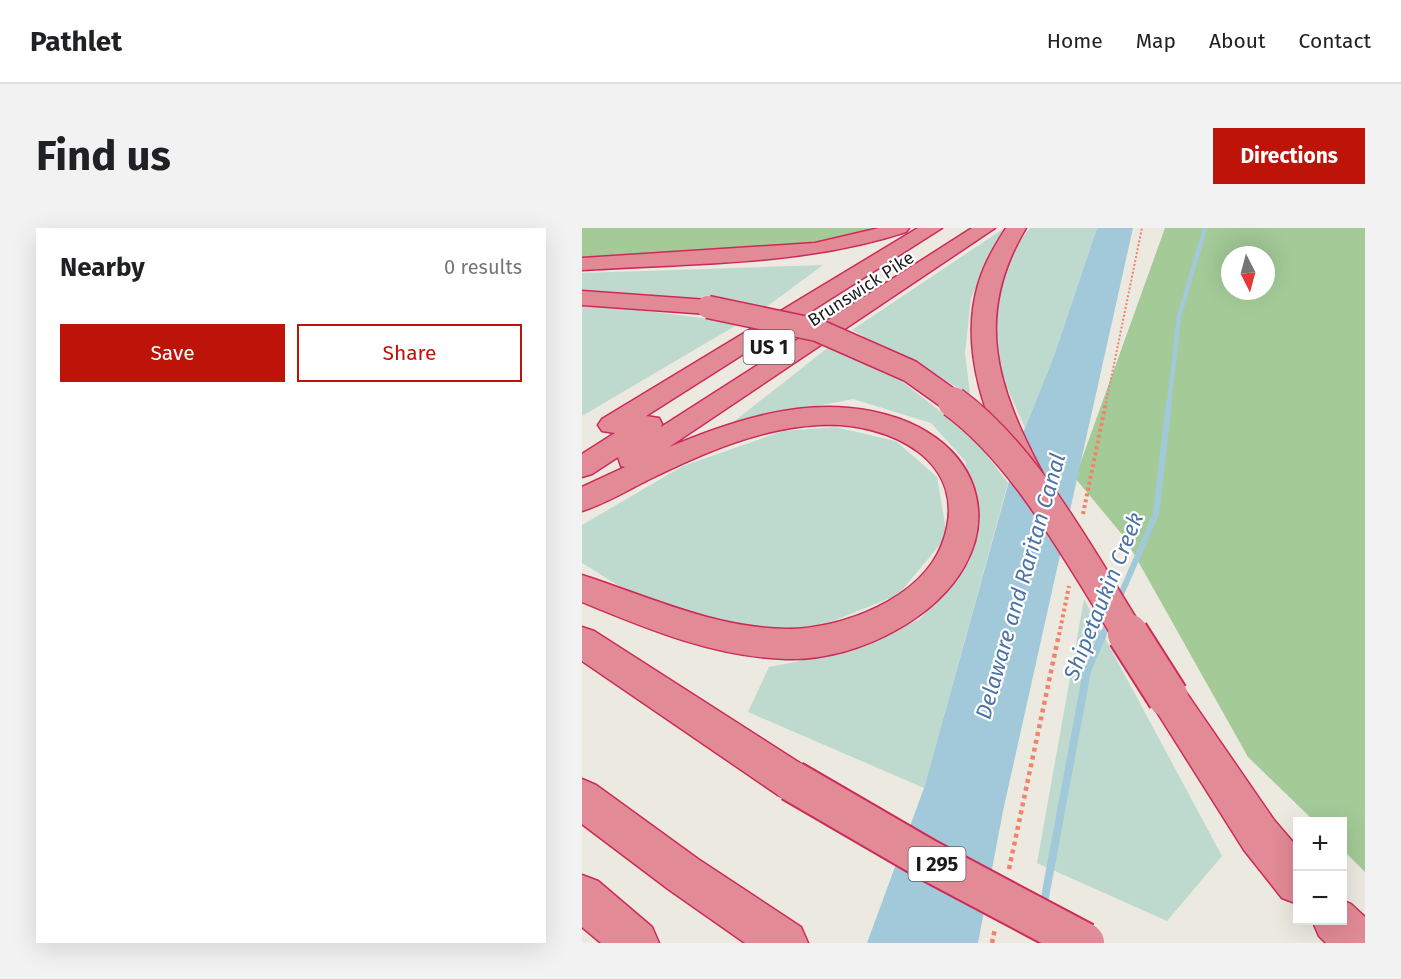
<!DOCTYPE html>
<html lang="en">
<head>
<meta charset="utf-8">
<style>
  body { margin:0; font-family:"Fira Sans",sans-serif; background:#f2f2f2; color:#202124 }
  .controls { position:absolute; right:18px; bottom:18px; display:grid; overflow:hidden; border-radius:0px; box-shadow:0 6px 24px #0002 }
  .controls button { width:54px; height:54px; display:grid; place-items:center; padding:0; border:0; border-bottom:2px solid #e0e0e0; background:#fff; color:#202124; font:30px sans-serif }
  .compass { position:absolute; left:639px; top:18px; width:54px; height:54px; border-radius:50%; background:#fff; box-shadow:0 6px 24px #0002; rotate:174deg }
  .list { margin:0; padding:0; list-style:none }
  h2 { display:flex; justify-content:space-between; align-items:center; height:78px; margin:0; padding:0 24px; font-size:26px }
  h2 small { font-size:20px; font-weight:400; color:#757577 }
  .actions { display:flex; gap:12px; padding:18px 24px }
  .actions a { flex:1; padding:14px 0; border:2px solid #be1308; border-radius:0px; text-align:center; font-size:21px; color:#be1308 }
  .actions .main { background:#be1308; color:#fff }
  .map { position:relative; flex:none; width:783px; height:715px; overflow:hidden; border-radius:0px }
  header { display:flex; align-items:center; gap:36px; box-sizing:border-box; height:84px; padding:0 30px; background:#fff; border-bottom:2px solid #e0e0e0 }
  header strong { font-size:28px }
  nav { display:flex; gap:33px; margin-inline-start:auto; font-size:21px }
  .intro { display:flex; align-items:center; justify-content:space-between; box-sizing:border-box; height:144px; padding:0 36px }
  h1 { margin:0; font-size:42px }
  .button { padding:15px 27px; border-radius:0px; background:#be1308; color:#fff; font-size:21px; font-weight:700 }
  main { display:flex; gap:36px; padding:0 36px }
  aside { flex:1; background:#fff; border-radius:0px; box-shadow:0 6px 24px #0002 }
  .map>svg:first-child { display:block }
</style>
</head>
<body>
<header>
<strong>Pathlet</strong>
<nav><a>Home</a><a>Map</a><a>About</a><a>Contact</a></nav>
</header>
<div class="intro"><h1>Find us</h1><a class="button">Directions</a></div>
<main>
<aside>
<h2>Nearby<small>0 results</small></h2>
<ul class="list">
</ul>
<div class="actions"><a class="main">Save</a><a>Share</a></div>
</aside>
<div class="map">
<svg width="783" height="715" viewBox="0 0 783 715">
  <rect width="100%" height="100%" fill="#ece9e1"/>
  <!-- forest -->
  <g fill="#a3ca97" fill-rule="evenodd">
    <path d="M0,0H290L258,12L0,32Z"/>
    <path d="M583,0H783V644L761,622L760,594L732,593L666,529L543,310L493,250ZM648,27H684V63H648Z"/>
  </g>
  <!-- wetland -->
  <g fill="#bedacf">
    <path d="M448,0H515L472,128L443,200L411,128L416,72L431,22Z"/>
    <path d="M421,1L389,70L383,125L388,166L270,102Z"/>
    <path d="M241,37L183,80L0,67V45Z"/>
    <path d="M0,78H26L158,95L0,188Z"/>
    <path d="M248,118L317,151L390,208L426,255L342,560L166,484L187,439L269,423L338,391L380,344L395,286L383,233L349,195L271,171L150,195Z"/>
    <path d="M253,199L314,213L355,249L365,308L316,367L231,401L136,399L45,363L0,335V297L101,238L201,203Z"/>
    <path d="M502,371L640,628L585,693L455,635Z"/>
  </g>
  <!-- water -->
  <path fill="#a2c9d9" d="M515,0H551L421,583L396,715H285L342,560L439,210L472,128Z"/>
  <g fill="none" stroke-linecap="round" stroke-linejoin="round">
    <!-- stream-far2 -->
    <path stroke="#a2c9d9" stroke-width="4.5" d="M587,175L597,89L623,0"/>
    <!-- stream-far1 -->
    <g stroke="#a2c9d9" stroke-width="6">
      <path d="M536,373L574,286L587,174"/>
      <path d="M521,407L528,391"/>
    </g>
    <!-- stream -->
    <path stroke="#a2c9d9" stroke-width="8" d="M461,680L505,443L521,406"/>
    <!-- highway casing -->
    <g stroke="#ce2a58" stroke-width="3">
      <g id="highway">
        <path d="M297,0H327L324,4C220,38 108,35 0,42V30L233,15Z"/>
        <path d="M336,0H360L64,188L77,190L80,196L79,199L390,0H413L87,219C142,196 206,174 267,180C414,194 443,329 316,401C283,420 243,432 204,431C133,429 65,401 0,374V347C68,369 132,400 205,401C260,401 339,371 360,316C392,233 306,193 237,197C177,200 119,226 66,252C44,263 23,276 0,283V259L43,239L39,238L36,229L10,246L0,249V226L33,205L20,203L16,197L20,191Z"/>
        <path d="M424,0H444C391,88 415,159 460,244L456,251L446,254L436,251C404,196 377,121 396,57C402,36 412,19 424,0Z"/>
        <path d="M0,63L126,72L134,74L137,79L134,84L126,86L0,77Z"/>
        <path d="M0,399L12,403L224,539L230,553L224,567L210,573L196,567L0,433Z"/>
        <path d="M586,452L599,457L692,592L716,620V676L700,670L662,622L573,481L567,469L573,457Z"/>
        <path d="M0,551L14,557L116,631L219,699L226,715H163L86,661L0,596Z"/>
        <path d="M0,647L16,653L70,699L77,715H19L0,699Z"/>
        <path d="M760,672L769,676L783,689V715H744L737,708L730,692H760Z"/>
      </g>
    </g>
    <!-- path-far2 -->
    <path stroke="#f4816a" stroke-width="2" stroke-dasharray="2 2" stroke-linecap="butt" d="M524,175L560,0"/>
    <!-- path-far1 -->
    <g stroke="#f4816a" stroke-width="4" stroke-dasharray="3 3" stroke-linecap="butt">
      <path d="M501,286L524,174"/>
      <path d="M477,407L487,358"/>
    </g>
    <!-- path -->
    <g stroke="#f4816a" stroke-width="4.5" stroke-dasharray="4 4" stroke-linecap="butt">
      <path d="M427,641L477,406"/>
      <path d="M410,715L413,701"/>
    </g>
    <!-- highway -->
    <use href="#highway" fill="#e28a95" fill-rule="evenodd"/>
    <!-- highway-bridge-far2 casing -->
    <g stroke="#ce2a58" stroke-width="25" stroke-linecap="butt">
      <path id="highway-bridge-far2" d="M126,79L235,102L328,143L373,175"/>
    </g>
    <!-- highway-bridge-far1 casing -->
    <g stroke="#ce2a58" stroke-width="33" stroke-linecap="butt">
      <path id="highway-bridge-far1" d="M371,174C444,227 499,331 547,407"/>
    </g>
    <!-- highway-bridge casing -->
    <g stroke="#ce2a58" stroke-width="44" stroke-linecap="butt">
      <g id="highway-bridge">
        <path d="M546,406L586,469"/>
        <path d="M210,553L346,632L502,715"/>
      </g>
    </g>
    <!-- highway-bridge-far2 -->
    <use href="#highway-bridge-far2" stroke="#e28a95" stroke-width="22"/>
    <!-- highway-bridge-far1 -->
    <use href="#highway-bridge-far1" stroke="#e28a95" stroke-width="30"/>
    <!-- highway-bridge -->
    <use href="#highway-bridge" stroke="#e28a95" stroke-width="40"/>
  </g>
  <g text-anchor="middle" stroke-width="4.5" stroke-linejoin="round" paint-order="stroke">
    <!-- far-street labels -->
    <g font-size="18" fill="#1b1b1b" stroke="#fff">
      <text transform="translate(279 61) rotate(-33)" y="6">Brunswick Pike</text>
    </g>
    <!-- shield labels -->
    <g fill="#fff" stroke="#5f5f5f" stroke-width="1.5">
      <rect x="161.5" y="102" width="51" height="34" rx="4.5"/>
      <rect x="326.5" y="619" width="57" height="34" rx="4.5"/>
    </g>
    <g font-size="20" font-weight="bold" fill="#1b1b1b">
      <text x="187" y="126">US 1</text>
      <text x="355" y="643">I 295</text>
    </g>
    <!-- water labels -->
    <g font-size="22" font-style="italic" fill="#4c73a6" stroke="#fff">
      <text transform="translate(438 358) rotate(-74)" y="8">Delaware and Raritan Canal</text>
      <text transform="translate(521 368) rotate(-68)" y="8">Shipetaukin Creek</text>
    </g>
  </g>
</svg>
<div class="controls">
<button>+</button>
<button>−</button>
</div>
<svg class="compass" viewBox="-18 -18 36 36"><path d="M0-13l5 13h-10z" fill="#e53935"/><path d="M0 13l5-13h-10z" fill="#757577"/></svg>
</div>
</main>
</body>
</html>
